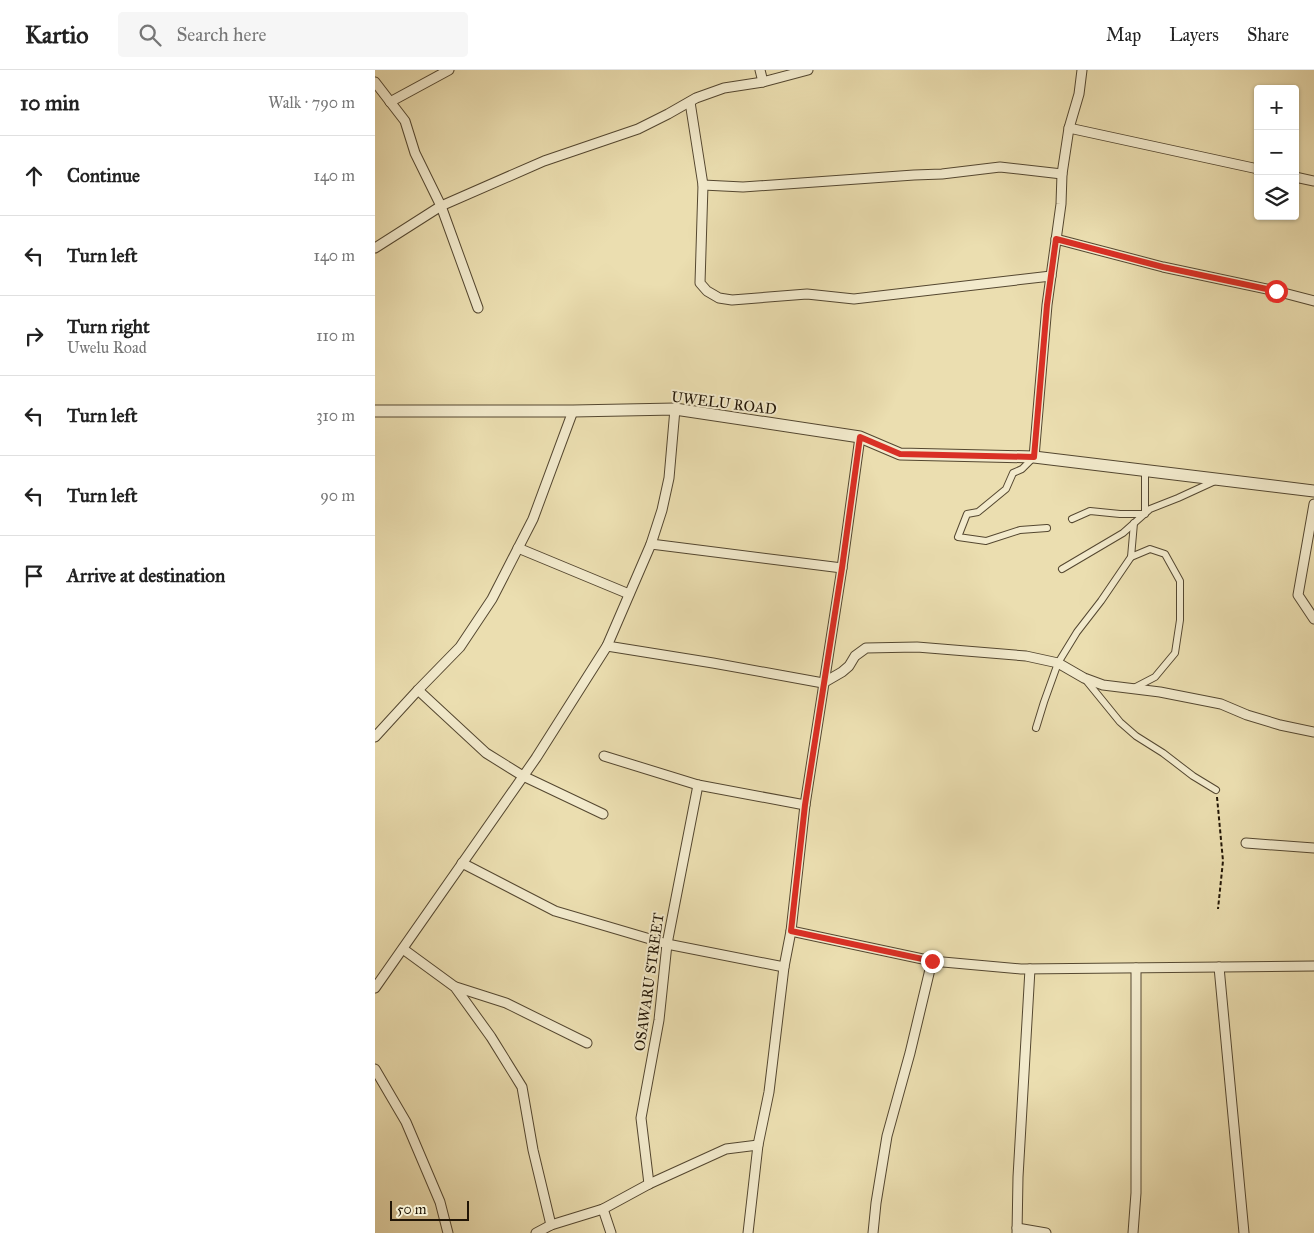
<!DOCTYPE html>
<html lang="en">
<head>
<meta charset="utf-8">
<style>
  body { margin:0; font-family:"IM FELL Great Primer",serif; background:#f6f6f6; color:#222 }
  .controls { position:absolute; right:15px; top:15px; display:grid; overflow:hidden; border-radius:5px; box-shadow:0 1px 4px #0004 }
  .controls button { width:45px; height:45px; display:grid; place-items:center; padding:0; border:0; border-bottom:1px solid #e0e0e0; background:#fff; color:#222; font:25px sans-serif }
  .scale { position:absolute; left:15px; bottom:12px; width:79px; box-sizing:border-box; padding-left:5px; border:2px solid #211506; border-top:0; font-size:14px; line-height:18px; white-space:nowrap; color:#211506; -webkit-text-stroke:4px #f2eacc; paint-order:stroke }
  .stop { position:absolute; width:15px; height:15px; margin:-11px; border:4px solid #d93025; border-radius:50%; background:#fff }
  .stop.end { background:#d93025; border-color:#fff; box-shadow:0 1px 5px #0008 }
  .list { margin:0; padding:0; list-style:none }
  h2 { display:flex; justify-content:space-between; align-items:center; height:65px; margin:0; padding:0 20px; font-size:21px }
  h2 small { font-size:16px; font-weight:400; color:#767676 }
  .list li { display:grid; grid-template-columns:32px 1fr auto; gap:15px; align-items:center; box-sizing:border-box; height:80px; padding:0 20px; border-top:1px solid #e0e0e0 }
  .list b { display:block; font-size:19px; white-space:nowrap }
  .list p { margin:0; font-size:16px; white-space:nowrap; color:#767676 }
  .list em { font-size:16px; font-style:normal; color:#767676 }
  .icon { flex:none; width:28px; height:28px; fill:none; stroke:currentColor; stroke-width:2; stroke-linecap:round; stroke-linejoin:round }
  .map { position:relative; flex:none; width:939px; height:1163px; overflow:hidden }
  header { display:flex; align-items:center; gap:30px; box-sizing:border-box; height:70px; padding:0 25px; background:#fff; border-bottom:1px solid #e0e0e0 }
  header strong { font-size:24px }
  nav { display:flex; gap:28px; margin-inline-start:auto; font-size:18px }
  .search { width:350px; height:45px; background:#f6f6f6; display:flex; align-items:center; gap:12px; box-sizing:border-box; padding:0 18px; border-radius:5px; color:#767676; font-size:19px }
  main { display:flex }
  aside { flex:1; background:#fff }
  .map>svg:first-child { display:block }
</style>
</head>
<body>
<header>
<strong>Kartio</strong>
<div class="search"><svg class="icon" aria-label="search" viewBox="0 0 24 24"><circle cx="10" cy="10" r="6"/><path d="M15 15l6 6"/></svg>Search here</div>
<nav><a>Map</a><a>Layers</a><a>Share</a></nav>
</header>
<main>
<aside>
<h2>10 min<small>Walk · 790 m</small></h2>
<ul class="list">
<li><svg class="icon" aria-label="ahead" viewBox="0 0 24 24"><path d="M12 20V5M6 11l6-6 6 6"/></svg><div><b>Continue</b></div><em>140 m</em></li>
<li><svg class="icon" aria-label="left" viewBox="0 0 24 24"><path d="M17 20v-9H6M10 6l-5 5 5 5"/></svg><div><b>Turn left</b></div><em>140 m</em></li>
<li><svg class="icon" aria-label="right" viewBox="0 0 24 24"><path d="M7 20v-9h11M14 6l5 5-5 5"/></svg><div><b>Turn right</b><p>Uwelu Road</p></div><em>110 m</em></li>
<li><svg class="icon" aria-label="left" viewBox="0 0 24 24"><path d="M17 20v-9H6M10 6l-5 5 5 5"/></svg><div><b>Turn left</b></div><em>310 m</em></li>
<li><svg class="icon" aria-label="left" viewBox="0 0 24 24"><path d="M17 20v-9H6M10 6l-5 5 5 5"/></svg><div><b>Turn left</b></div><em>90 m</em></li>
<li><svg class="icon" aria-label="arrive" viewBox="0 0 24 24"><path d="M6 21V4h12l-3 4 3 4H6"/></svg><div><b>Arrive at destination</b></div></li>
</ul>
</aside>
<div class="map">
<svg width="939" height="1163" viewBox="0 0 939 1163">
  <rect width="100%" height="100%" fill="#ebdeb0"/>
  <filter id="stains"><feTurbulence type="fractalNoise" baseFrequency=".004" numOctaves="4"/><feColorMatrix values="0 0 0 0 .2 0 0 0 0 .09 0 0 0 0 .02 0 0 0 .5 -.17"/></filter>
  <radialGradient id="worn" r=".72"><stop offset=".6" stop-color="#630" stop-opacity="0"/><stop offset="1" stop-color="#630" stop-opacity=".3"/></radialGradient>
  <g fill="none" stroke-linecap="round" stroke-linejoin="round">
    <!-- pedestrian casing -->
    <g stroke="#544730" stroke-width="8">
      <g id="pedestrian">
        <path d="M658,388L647,399L638,403L631,419L603,442L592,444L583,467L611,471L645,460L672,458"/>
        <path d="M697,449L715,441L745,444H770V401"/>
        <path d="M687,499L748,463L775,439L803,428L840,411"/>
        <path d="M710,609L745,652L761,666L788,683L818,706L841,720"/>
        <path d="M757,619L780,607L800,583L805,550V511L790,484L775,479L756,487L759,453"/>
        <path d="M661,658L669,632L683,593L702,562L726,531L756,487"/>
      </g>
    </g>
    <!-- minor casing -->
    <g stroke="#544730" stroke-width="11">
      <g id="minor">
        <path d="M385,0L388,12"/>
        <path d="M0,12L30,51L40,83L66,136L103,238"/>
        <path d="M15,32L74,0"/>
        <path d="M315,32L328,115L325,213L332,221L344,228L357,230L432,224L479,229L676,206"/>
        <path d="M694,58L883,99"/>
        <path d="M920,107L939,111"/>
        <path d="M328,115L368,117L539,105L567,104L625,97L687,104"/>
        <path d="M681,169L788,197L901,221L939,231"/>
        <path d="M0,178L66,136L169,91L263,59L293,44L321,28L349,18L388,12L433,0"/>
        <path d="M659,387L672,235L686,134L687,104L694,58L704,24L707,0"/>
        <path d="M939,434L923,525L939,549"/>
        <path d="M276,474L467,498"/>
        <path d="M143,478L254,524"/>
        <path d="M232,576L338,593L448,613L467,602L474,596L480,586L491,578L542,577L651,586L683,593L709,608L728,615L785,622L846,634L872,645L905,655L939,662"/>
        <path d="M43,620L111,683L148,706L228,744"/>
        <path d="M0,667L43,620L85,577L117,529L158,449L198,341"/>
        <path d="M229,686L323,715L430,735"/>
        <path d="M871,773L939,778"/>
        <path d="M87,793L180,841L292,874L409,897"/>
        <path d="M416,861L557,891L646,899L939,896"/>
        <path d="M28,879L80,917L116,967L147,1017L158,1080L176,1155"/>
        <path d="M844,897L869,1163"/>
        <path d="M81,917L131,933L212,973"/>
        <path d="M0,918L161,688L232,576L276,474L287,440L294,408L300,339"/>
        <path d="M0,999L31,1052L65,1132L73,1163"/>
        <path d="M274,1114L266,1048L284,950L292,874L323,715"/>
        <path d="M228,1139L236,1163"/>
        <path d="M642,1158L671,1163"/>
        <path d="M161,1163L176,1155L228,1139L274,1114L351,1079L383,1075"/>
        <path d="M373,1163L383,1075L394,1022L409,897L416,861L430,735L467,498L485,367"/>
        <path d="M498,1163L501,1133L512,1066L535,983L557,891"/>
        <path d="M642,1163L643,1107L655,899"/>
        <path d="M758,1163L761,1123V898"/>
      </g>
    </g>
    <!-- tertiary casing -->
    <g stroke="#544730" stroke-width="13">
      <path id="tertiary" d="M0,341H198L300,339L485,367L525,384L659,387L939,421"/>
    </g>
    <!-- path -->
    <path stroke="#211506" stroke-width="2" stroke-dasharray="4 2.5" stroke-linecap="butt" d="M842,727L848,791L843,839"/>
    <!-- pedestrian -->
    <use href="#pedestrian" stroke="#f2eacc" stroke-width="6"/>
    <!-- minor -->
    <use href="#minor" stroke="#f2eacc" stroke-width="9"/>
    <!-- tertiary -->
    <use href="#tertiary" stroke="#f2eacc" stroke-width="11"/>
  </g>
  <g fill="none" stroke-linecap="round" stroke-linejoin="round">
    <!-- route -->
    <path stroke="#d93025" stroke-width="6" d="M557,891L416,861L430,735L467,498L485,367L525,384L659,387L672,235L681,169L788,197L901,221"/>
  </g>
  <g text-anchor="middle" stroke-width="4" stroke-linejoin="round" paint-order="stroke">
    <!-- street labels -->
    <g font-size="15" fill="#211506" stroke="#f2eacc">
      <text transform="translate(349 333) rotate(7)" y="5">UWELU ROAD</text>
      <text transform="translate(274 912) rotate(-82)" y="5">OSAWARU STREET</text>
    </g>
  </g>
  <rect width="100%" height="100%" filter="url(#stains)"/>
  <rect width="100%" height="100%" fill="url(#worn)"/>
</svg>
<div class="controls">
<button>+</button>
<button>−</button>
<button><svg class="icon" aria-label="layers" viewBox="0 0 24 24"><path d="M12 4l9 5-9 5-9-5zM3 14l9 5 9-5"/></svg></button>
</div>
<div class="scale">50 m</div>
<div class="stop" style="left:901px;top:221px"></div>
<div class="stop end" style="left:557px;top:891px"></div>
</div>
</main>
</body>
</html>
